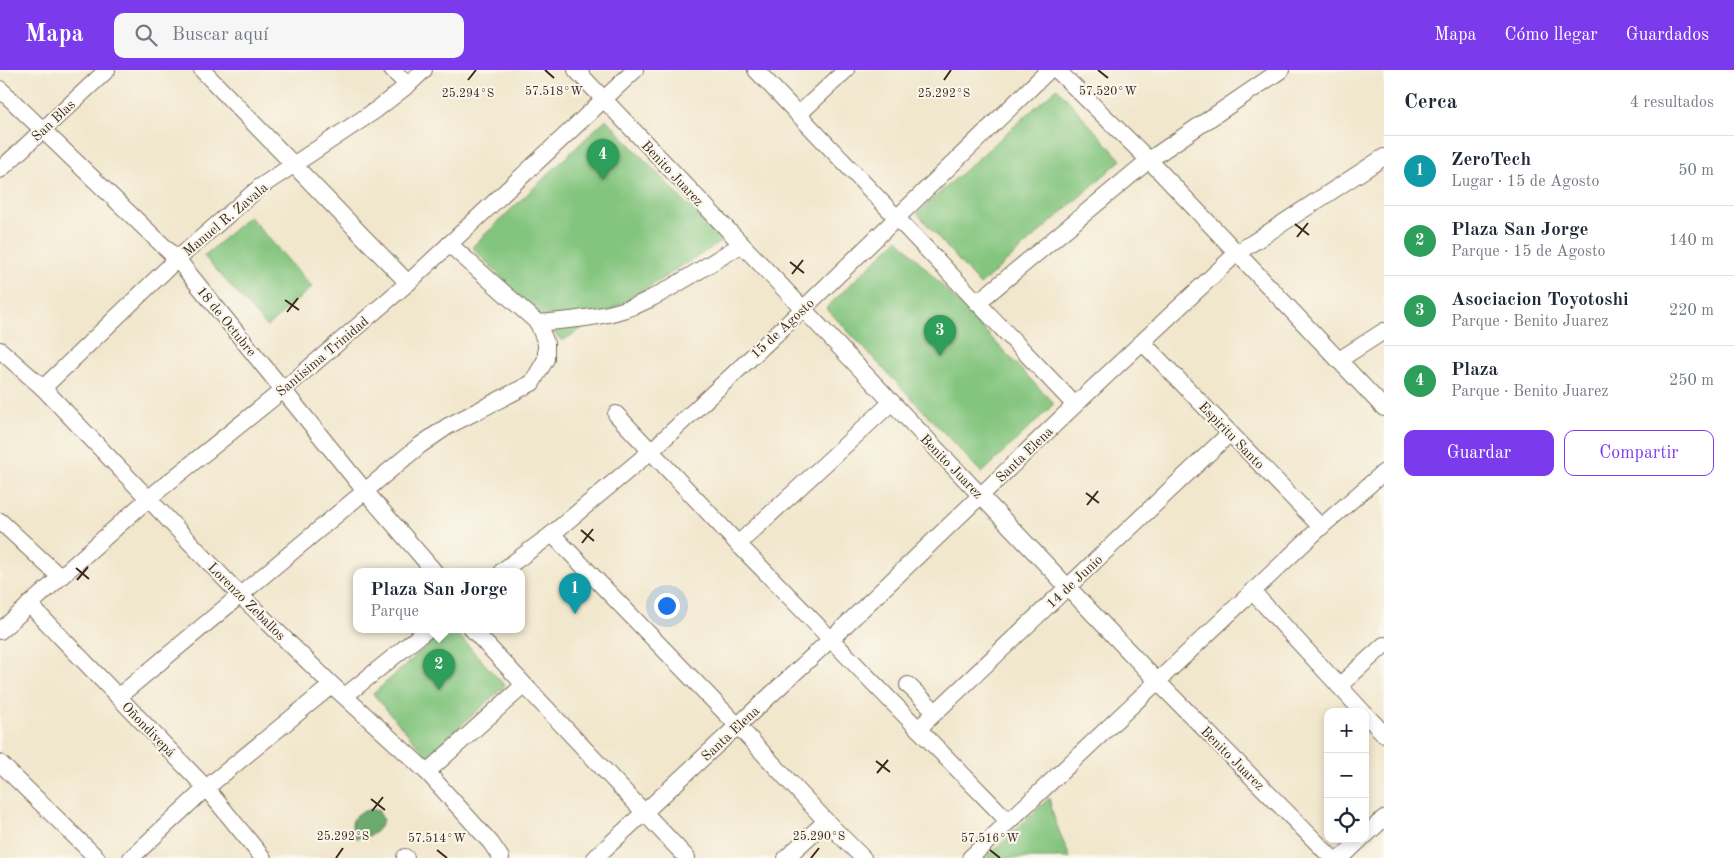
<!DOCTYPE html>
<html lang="es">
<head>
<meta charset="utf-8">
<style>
  body { margin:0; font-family:"Old Standard TT",serif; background:#f6f6f7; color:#1f2937 }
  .controls { position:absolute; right:15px; bottom:15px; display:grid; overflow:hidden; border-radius:10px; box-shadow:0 2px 8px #0003 }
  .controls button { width:45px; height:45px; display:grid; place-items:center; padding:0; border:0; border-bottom:1px solid #e0e1e3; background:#fff; color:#1f2937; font:25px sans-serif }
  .you { position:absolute; left:666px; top:535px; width:18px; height:18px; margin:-12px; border:4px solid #fff; border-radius:50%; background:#1a73e8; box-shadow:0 0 0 8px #1a73e833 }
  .badge { display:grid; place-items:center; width:32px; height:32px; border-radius:50%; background:#7c3aed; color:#fff; font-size:16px; font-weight:700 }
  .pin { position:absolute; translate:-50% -41px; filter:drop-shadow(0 1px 2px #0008) }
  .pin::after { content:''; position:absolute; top:26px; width:18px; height:15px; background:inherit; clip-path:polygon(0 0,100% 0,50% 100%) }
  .popup { position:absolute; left:353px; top:498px; width:172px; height:65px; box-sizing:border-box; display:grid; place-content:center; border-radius:10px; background:#fff; filter:drop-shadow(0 1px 4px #0005); font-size:16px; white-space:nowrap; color:#747a83 }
  .popup b { font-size:19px; color:#1f2937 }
  .popup::after { content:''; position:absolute; left:50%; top:100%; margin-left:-10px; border:10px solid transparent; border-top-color:#fff }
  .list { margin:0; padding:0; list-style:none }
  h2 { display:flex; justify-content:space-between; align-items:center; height:65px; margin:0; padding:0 20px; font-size:21px }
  h2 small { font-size:16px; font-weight:400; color:#747a83 }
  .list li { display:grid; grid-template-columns:32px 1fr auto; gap:15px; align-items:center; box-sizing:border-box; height:70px; padding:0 20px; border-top:1px solid #e0e1e3 }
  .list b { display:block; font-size:19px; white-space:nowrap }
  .list p { margin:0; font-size:16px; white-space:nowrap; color:#747a83 }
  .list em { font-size:16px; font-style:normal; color:#747a83 }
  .actions { display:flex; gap:10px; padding:15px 20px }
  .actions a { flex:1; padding:11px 0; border:1px solid #7c3aed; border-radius:10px; text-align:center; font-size:18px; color:#7c3aed }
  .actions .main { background:#7c3aed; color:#fff }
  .icon { flex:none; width:28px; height:28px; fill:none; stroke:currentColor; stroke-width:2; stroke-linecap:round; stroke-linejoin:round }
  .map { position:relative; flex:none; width:1384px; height:788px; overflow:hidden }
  header { display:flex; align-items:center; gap:30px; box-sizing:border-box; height:70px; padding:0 25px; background:#7c3aed; color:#fff }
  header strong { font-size:24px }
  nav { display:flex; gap:28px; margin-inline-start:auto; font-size:18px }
  .search { width:350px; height:45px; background:#f6f6f7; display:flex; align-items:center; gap:12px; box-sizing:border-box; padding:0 18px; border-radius:10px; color:#747a83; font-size:19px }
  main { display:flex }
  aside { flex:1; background:#fff }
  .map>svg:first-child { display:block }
</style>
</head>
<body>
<header>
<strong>Mapa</strong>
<div class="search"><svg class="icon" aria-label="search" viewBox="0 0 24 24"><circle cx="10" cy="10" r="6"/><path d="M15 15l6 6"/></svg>Buscar aquí</div>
<nav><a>Mapa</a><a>Cómo llegar</a><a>Guardados</a></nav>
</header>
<main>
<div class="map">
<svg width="1384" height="788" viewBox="0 0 1384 788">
  <rect width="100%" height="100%" fill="#fbf7ec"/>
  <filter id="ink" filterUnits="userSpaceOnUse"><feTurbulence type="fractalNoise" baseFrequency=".02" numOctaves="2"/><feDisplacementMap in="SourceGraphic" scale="10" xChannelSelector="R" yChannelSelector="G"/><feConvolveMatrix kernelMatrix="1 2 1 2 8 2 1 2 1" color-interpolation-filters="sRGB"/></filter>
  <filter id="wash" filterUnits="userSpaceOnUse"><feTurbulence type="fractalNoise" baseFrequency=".0096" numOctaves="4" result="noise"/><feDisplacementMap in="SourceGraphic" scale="20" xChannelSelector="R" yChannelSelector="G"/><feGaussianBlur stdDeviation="1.12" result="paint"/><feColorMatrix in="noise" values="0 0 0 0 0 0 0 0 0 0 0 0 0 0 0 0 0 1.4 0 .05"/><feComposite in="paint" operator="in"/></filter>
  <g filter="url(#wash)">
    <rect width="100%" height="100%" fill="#f1e7cd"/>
    <!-- green -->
    <g fill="#83c57e" stroke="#5f784e">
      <path d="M1057,18L1121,90L980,215L917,143Z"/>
      <path d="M606,49L722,171L562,271L472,177Z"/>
      <path d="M249,146L312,217L267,257L204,186Z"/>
      <path d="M898,169L1054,334L982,403L826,238Z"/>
      <path d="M446,559H453L505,616L427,686L373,624Z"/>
      <path d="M1049,728L1055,751L1070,788H986Z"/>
    </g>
    <!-- forest -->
    <path fill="#6aaa6d" stroke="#526a46" d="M368,740H378L383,750C379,763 369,768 356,768C348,753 352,744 368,740Z"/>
  </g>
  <g filter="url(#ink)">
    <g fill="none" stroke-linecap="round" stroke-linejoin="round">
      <!-- minor casing -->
      <g stroke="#7b6c5b" stroke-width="18">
        <g id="minor">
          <path d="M202,0L408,213"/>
          <path d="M392,0L408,15"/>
          <path d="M576,0L1157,611L1332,788"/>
          <path d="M756,0L1075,335"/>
          <path d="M1057,0L1149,90L1384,338"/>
          <path d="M0,19L177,189L365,421L434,501"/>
          <path d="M798,45L846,0"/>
          <path d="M0,100L107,0"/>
          <path d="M449,174L538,253"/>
          <path d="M977,233L1149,90L1281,0"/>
          <path d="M1143,273L1321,457"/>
          <path d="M0,280L43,318L240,525L332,615L427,702L491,773L501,788"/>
          <path d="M1339,290L1384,261"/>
          <path d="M43,318L177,189L260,117L376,40L408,15L424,0"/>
          <path d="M616,344L738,474L1008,751"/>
          <path d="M0,451L60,507"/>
          <path d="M552,464L738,656L826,751L863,788"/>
          <path d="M738,474L892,332"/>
          <path d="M502,501L552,464L651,381L803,239L1049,0"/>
          <path d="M1252,521L1363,642"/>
          <path d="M29,534L206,718L263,788"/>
          <path d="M472,559L687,788"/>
          <path d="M0,561L149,428L283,320L408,213L635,0"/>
          <path d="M908,615L936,642"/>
          <path d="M1339,616L1384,575"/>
          <path d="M345,626L428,559"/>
          <path d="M118,627L419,376L448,356L532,313L546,289V273L538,253C574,250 615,247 648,230C680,214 710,193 741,175"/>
          <path d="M1365,644L1384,664"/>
          <path d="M918,659L1230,363"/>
          <path d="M0,693L97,788"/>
          <path d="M427,702L524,615"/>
          <path d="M1365,766L1384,748"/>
          <path d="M405,787L406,788"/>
          <path d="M131,788L206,718L332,615"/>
          <path d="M595,788L831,569L1075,335L1237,183L1384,87"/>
          <path d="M786,788L826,751"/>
          <path d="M970,788L1321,457L1384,402"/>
          <path d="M1341,788L1361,769"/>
        </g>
      </g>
      <!-- minor -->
      <use href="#minor" stroke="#fff" stroke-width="16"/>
    </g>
  </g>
  <!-- ticks -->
  <path fill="none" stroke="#3b2a1e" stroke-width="2" d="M545,0L554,8M1098,0L1108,8M468,10L476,0M944,10L951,0M1295,154L1309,165M1297,167L1308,153M790,192L804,203M792,204L803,190M285,230L299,240M287,242L298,228M1086,423L1099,433M1087,435L1098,421M581,460L594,471M582,473L593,459M76,498L89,509M77,510L88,497M876,691L890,702M877,703L888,690M371,729L385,740M372,741L383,727M437,780L447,788M990,780L1000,788M336,788L343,778M811,788L819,778"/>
  <g text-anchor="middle" stroke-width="4" stroke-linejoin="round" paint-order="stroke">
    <!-- street labels -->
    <g font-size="14" fill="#3b2a1e" stroke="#fbf7ec">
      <text transform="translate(53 50) rotate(-43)" y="5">San Blas</text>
      <text transform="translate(673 103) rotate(47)" y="5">Benito Juarez</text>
      <text transform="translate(225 149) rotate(-40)" y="5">Manuel R. Zavala</text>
      <text transform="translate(227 251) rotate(51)" y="5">18 de Octubre</text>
      <text transform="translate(782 258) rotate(-43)" y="5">15 de Agosto</text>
      <text transform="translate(322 286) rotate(-40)" y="5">Santisima Trinidad</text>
      <text transform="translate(1232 365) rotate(46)" y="5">Espiritu Santo</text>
      <text transform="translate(1024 384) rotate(-44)" y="5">Santa Elena</text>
      <text transform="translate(952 396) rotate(46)" y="5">Benito Juarez</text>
      <text transform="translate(1074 511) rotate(-43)" y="5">14 de Junio</text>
      <text transform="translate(247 531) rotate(45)" y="5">Lorenzo Zeballos</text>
      <text transform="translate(149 659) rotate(46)" y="5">Oñondivepá</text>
      <text transform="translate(730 663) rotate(-43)" y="5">Santa Elena</text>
      <text transform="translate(1233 688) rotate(45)" y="5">Benito Juarez</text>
    </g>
  </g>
  <g font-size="12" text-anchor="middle" fill="#3b2a1e" stroke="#fbf7ec" stroke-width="4" stroke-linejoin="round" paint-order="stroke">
    <text x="554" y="25">57.518°W</text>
    <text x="1108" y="25">57.520°W</text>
    <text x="468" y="27">25.294°S</text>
    <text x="944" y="27">25.292°S</text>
    <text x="343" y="770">25.292°S</text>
    <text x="819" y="770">25.290°S</text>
    <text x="437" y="772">57.514°W</text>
    <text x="990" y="772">57.516°W</text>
  </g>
</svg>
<div class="controls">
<button>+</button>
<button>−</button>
<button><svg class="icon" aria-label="locate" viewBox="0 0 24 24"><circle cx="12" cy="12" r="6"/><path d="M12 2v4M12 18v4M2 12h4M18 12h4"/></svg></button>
</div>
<div class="you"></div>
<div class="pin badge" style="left:575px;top:544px;background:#0f9aa8">1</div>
<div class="pin badge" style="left:439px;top:620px;background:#2e9e5b">2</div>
<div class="popup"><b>Plaza San Jorge</b>Parque</div>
<div class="pin badge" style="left:940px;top:286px;background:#2e9e5b">3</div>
<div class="pin badge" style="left:603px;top:110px;background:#2e9e5b">4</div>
</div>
<aside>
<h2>Cerca<small>4 resultados</small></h2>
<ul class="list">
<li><span class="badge" style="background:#0f9aa8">1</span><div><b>ZeroTech</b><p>Lugar · 15 de Agosto</p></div><em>50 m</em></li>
<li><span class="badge" style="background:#2e9e5b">2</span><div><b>Plaza San Jorge</b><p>Parque · 15 de Agosto</p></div><em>140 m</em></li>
<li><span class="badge" style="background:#2e9e5b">3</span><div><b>Asociacion Toyotoshi</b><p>Parque · Benito Juarez</p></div><em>220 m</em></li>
<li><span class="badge" style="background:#2e9e5b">4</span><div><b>Plaza</b><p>Parque · Benito Juarez</p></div><em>250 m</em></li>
</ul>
<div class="actions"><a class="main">Guardar</a><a>Compartir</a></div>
</aside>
</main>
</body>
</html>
